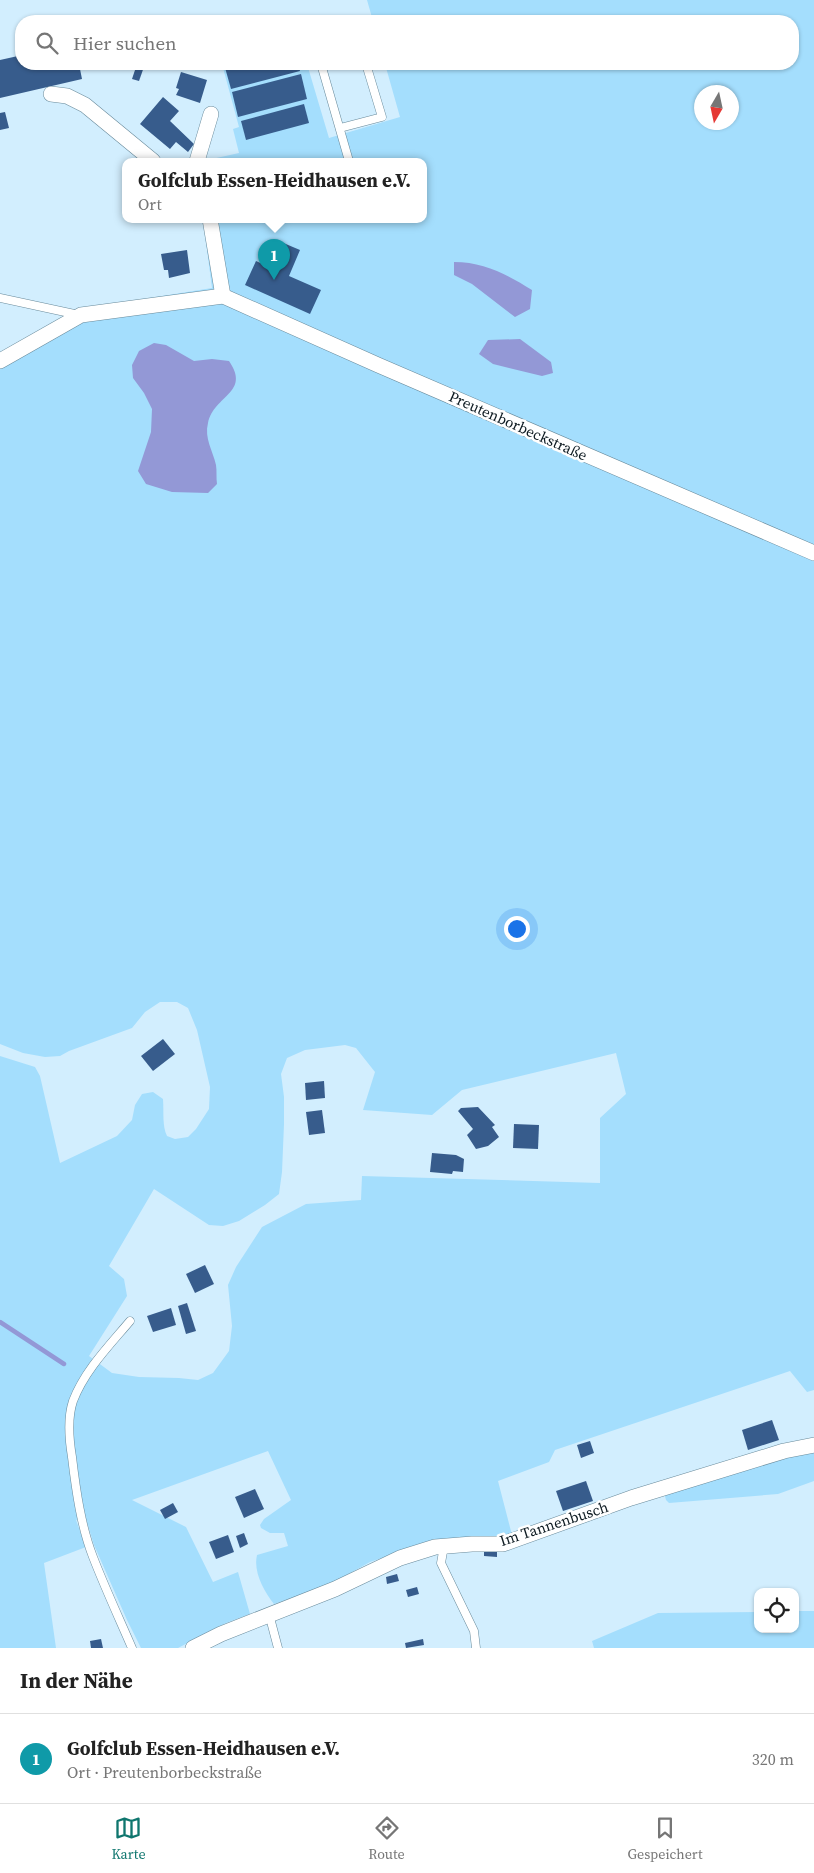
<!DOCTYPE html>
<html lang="de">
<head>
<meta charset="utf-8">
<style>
  body { margin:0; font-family:"Source Serif 4",serif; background:#f2f2f2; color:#222 }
  .controls { position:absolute; right:15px; bottom:15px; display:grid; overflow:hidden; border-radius:10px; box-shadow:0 1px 4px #0004 }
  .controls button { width:45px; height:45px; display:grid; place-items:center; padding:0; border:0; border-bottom:1px solid #e0e0e0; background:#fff; color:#222; font:25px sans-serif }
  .compass { position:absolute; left:694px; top:85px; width:45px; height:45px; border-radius:50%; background:#fff; box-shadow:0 1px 4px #0004; rotate:189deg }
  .you { position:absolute; left:516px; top:928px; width:18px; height:18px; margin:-12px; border:4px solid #fff; border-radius:50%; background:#1a73e8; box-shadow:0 0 0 8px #1a73e833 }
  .badge { display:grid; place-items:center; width:32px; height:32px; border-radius:50%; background:#0f766e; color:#fff; font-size:16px; font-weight:700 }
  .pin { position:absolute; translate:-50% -41px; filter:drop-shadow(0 1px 2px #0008) }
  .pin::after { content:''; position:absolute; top:26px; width:18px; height:15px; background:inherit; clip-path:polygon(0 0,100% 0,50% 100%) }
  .popup { position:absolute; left:122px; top:158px; width:305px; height:65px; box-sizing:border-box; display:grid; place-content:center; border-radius:10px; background:#fff; filter:drop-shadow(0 1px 4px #0005); font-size:16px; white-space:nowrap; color:#767676 }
  .popup b { font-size:19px; color:#222 }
  .popup::after { content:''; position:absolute; left:50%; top:100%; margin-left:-10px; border:10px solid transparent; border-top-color:#fff }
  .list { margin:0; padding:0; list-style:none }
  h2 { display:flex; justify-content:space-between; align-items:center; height:65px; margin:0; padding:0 20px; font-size:21px }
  h2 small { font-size:16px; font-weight:400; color:#767676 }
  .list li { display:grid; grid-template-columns:32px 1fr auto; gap:15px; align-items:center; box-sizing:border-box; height:90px; padding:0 20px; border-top:1px solid #e0e0e0 }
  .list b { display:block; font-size:19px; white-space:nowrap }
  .list p { margin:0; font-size:16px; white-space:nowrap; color:#767676 }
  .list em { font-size:16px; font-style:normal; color:#767676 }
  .icon { flex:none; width:28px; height:28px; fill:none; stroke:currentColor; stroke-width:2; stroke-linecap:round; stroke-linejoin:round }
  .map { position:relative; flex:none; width:814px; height:1648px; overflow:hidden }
  .search { position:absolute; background:#fff; box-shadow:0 1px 4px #0004; left:15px; right:15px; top:15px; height:55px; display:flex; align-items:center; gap:12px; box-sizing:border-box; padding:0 18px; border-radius:20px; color:#767676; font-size:19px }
  .sheet { height:155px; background:#fff }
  nav { display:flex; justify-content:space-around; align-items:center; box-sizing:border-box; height:70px; border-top:1px solid #e0e0e0; background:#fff; font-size:14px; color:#767676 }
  nav a { display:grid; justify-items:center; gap:2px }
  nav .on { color:#0f766e }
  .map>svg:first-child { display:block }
</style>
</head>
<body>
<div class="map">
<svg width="814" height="1648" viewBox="0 0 814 1648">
  <rect width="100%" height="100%" fill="#d2eefe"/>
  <!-- green -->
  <g fill="#a4defd" fill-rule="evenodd">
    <path d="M367,0H814V1390L807,1392L790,1371L555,1450L549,1462L498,1481L512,1535L421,1545L370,1562L327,1586L274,1604C264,1591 253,1572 257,1555L288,1546L284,1533H270L261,1528L260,1525L264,1519L291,1500L268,1451L132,1500L186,1527L213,1582L238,1572L250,1614L226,1623L178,1648H141L127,1620L94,1545L85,1516L76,1520L86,1547L44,1563L56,1648H0V1056L35,1067L40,1076L60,1163L117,1136L132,1120L135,1105L142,1094L153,1092L163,1099C164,1112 162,1126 167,1136L175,1139L188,1137L196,1129L209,1109L210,1087L197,1030L188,1008L177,1002H160L145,1012L132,1028L69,1051L60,1056L45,1057L23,1053L0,1044V357L81,309L212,288L203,219H423V161H203L239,153L233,129L239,127L222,64H307L329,138L400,117L385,64H793V21H373ZM702,92H732V122H702ZM345,1045L356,1048L375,1072L363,1110L432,1115L462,1090L616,1053L626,1094L600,1118V1183L362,1176L361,1200L306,1204L262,1227L236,1267L228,1285L232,1326L229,1351L213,1373L198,1380L179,1378L139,1377L112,1373L89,1356L127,1296L124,1279L109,1266L154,1189L209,1225L223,1226L239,1221L265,1205L279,1194L282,1172L284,1124V1097L281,1074L287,1058L305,1050Z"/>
    <path d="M814,1447V1481L778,1494L669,1503L666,1500L663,1489Z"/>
    <path d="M795,1611H814V1648H594L592,1641L658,1613L758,1612V1629H795Z"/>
  </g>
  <!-- water -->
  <g fill="#9398d6">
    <path d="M454,262C484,262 508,275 532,290L530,309L515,317L472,284L454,275Z"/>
    <path d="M520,339L551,362L553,373L542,376L493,364L479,354L488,340Z"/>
    <path d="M154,343L166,345L194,361L212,359L229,361C251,393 214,395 208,423C204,438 213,451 216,465C217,471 216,478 217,484L208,493L172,492L146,484L138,471L151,432L152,409L144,393L133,378L132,365L139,351Z"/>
  </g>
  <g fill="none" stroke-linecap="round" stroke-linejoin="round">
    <!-- stream -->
    <path stroke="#9398d6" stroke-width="4.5" d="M0,1322L64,1364"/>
  </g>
  <!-- building -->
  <g fill="#375c8c">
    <path d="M82,15L84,21H69L68,18Z"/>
    <path d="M18,56L21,64H79L82,79L0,98V60Z"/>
    <path d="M137,64H145L139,81L132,79Z"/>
    <path d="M224,64H298L300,71L231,89Z"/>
    <path d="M181,72L207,80L200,103L176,95L179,89L176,88Z"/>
    <path d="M301,74L307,99L238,117L232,92Z"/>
    <path d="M163,97L179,111L170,121L194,144L188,152L176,142L170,149L140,124Z"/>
    <path d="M304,104L309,123L246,140L241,121Z"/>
    <path d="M5,112L9,128L0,130V113Z"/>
    <path d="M281,242L300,250L289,276L321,290L310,314L245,285L256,261L269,267Z"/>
    <path d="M187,250L190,273L169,278L168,270H164L161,254Z"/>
    <path d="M163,1039L175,1054L153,1071L141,1056Z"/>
    <path d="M324,1081L325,1098L306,1100L305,1083Z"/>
    <path d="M478,1107L495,1125L492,1127L499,1137L488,1146L476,1149L467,1135L473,1129L458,1111L461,1108Z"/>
    <path d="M322,1110L325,1133L309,1135L306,1112Z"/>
    <path d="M514,1124L539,1125L538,1149L513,1148Z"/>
    <path d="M432,1153L456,1155L464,1159L463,1172L453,1171L452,1174L430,1172Z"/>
    <path d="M205,1265L214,1284L195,1293L186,1274Z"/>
    <path d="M187,1303L196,1331L186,1334L178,1306Z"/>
    <path d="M171,1308L176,1325L153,1332L147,1316Z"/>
    <path d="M772,1420L779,1440L748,1450L742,1430Z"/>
    <path d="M590,1441L594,1453L581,1458L577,1445Z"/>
    <path d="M586,1481L593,1501L563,1511L556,1491Z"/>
    <path d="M255,1489L264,1509L244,1518L235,1497Z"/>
    <path d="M173,1503L178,1512L165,1519L160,1510Z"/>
    <path d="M244,1533L248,1544L240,1548L236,1536Z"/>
    <path d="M228,1535L234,1552L216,1559L209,1542Z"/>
    <path d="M484,1548L497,1549V1557L484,1556Z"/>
    <path d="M397,1574L399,1581L387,1584L386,1577Z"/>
    <path d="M417,1587L419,1594L408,1597L406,1590Z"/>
    <path d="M101,1639L103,1648H91L90,1641Z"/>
    <path d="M423,1639L424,1645L406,1648L405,1643Z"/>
  </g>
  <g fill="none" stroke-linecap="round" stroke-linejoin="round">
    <!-- service casing -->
    <g stroke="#688a9b" stroke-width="9">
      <g id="service">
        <path d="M321,64L349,161"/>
        <path d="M340,128L382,117L366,64"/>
        <path d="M0,298L79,315"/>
        <path d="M130,1321C109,1346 85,1370 73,1401C67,1419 69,1439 72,1457C76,1491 81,1526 93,1557C105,1588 119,1618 132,1648"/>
        <path d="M444,1546L441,1563L474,1631L476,1648"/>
        <path d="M269,1614L278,1648"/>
      </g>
    </g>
    <!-- minor casing -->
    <g stroke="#688a9b" stroke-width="16">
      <g id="minor">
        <path d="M51,94L67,96L85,105L153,161"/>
        <path d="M197,161L211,114"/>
        <path d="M210,219L223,296"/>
        <path d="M0,361L81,315L223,296L378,365L814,553"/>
        <path d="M193,1648L221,1634L335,1589L400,1558L435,1547L472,1544H503L631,1498L784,1451L814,1445"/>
      </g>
    </g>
    <!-- service -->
    <use href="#service" stroke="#fff" stroke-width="8"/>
    <!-- minor -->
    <use href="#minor" stroke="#fff" stroke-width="15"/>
  </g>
  <g text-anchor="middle" stroke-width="5" stroke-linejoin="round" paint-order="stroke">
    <!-- street labels -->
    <g font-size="15" fill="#0d1a21" stroke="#fff">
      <text transform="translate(518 426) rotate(24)" y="5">Preutenborbeckstraße</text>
      <text transform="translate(554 1524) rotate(-18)" y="5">Im Tannenbusch</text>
    </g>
  </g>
</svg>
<div class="controls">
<button><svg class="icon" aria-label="locate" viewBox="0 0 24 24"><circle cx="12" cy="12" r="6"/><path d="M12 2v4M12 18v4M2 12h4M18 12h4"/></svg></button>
</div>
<svg class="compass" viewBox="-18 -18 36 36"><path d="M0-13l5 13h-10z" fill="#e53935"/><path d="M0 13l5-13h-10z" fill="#767676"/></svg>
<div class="you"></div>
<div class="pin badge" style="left:274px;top:280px;background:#0f9aa8">1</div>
<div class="popup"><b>Golfclub Essen-Heidhausen e.V.</b>Ort</div>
<div class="search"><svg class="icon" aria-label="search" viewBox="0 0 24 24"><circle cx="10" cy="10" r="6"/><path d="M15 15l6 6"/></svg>Hier suchen</div>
</div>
<section class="sheet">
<h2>In der Nähe<small></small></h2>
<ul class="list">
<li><span class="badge" style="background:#0f9aa8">1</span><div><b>Golfclub Essen-Heidhausen e.V.</b><p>Ort · Preutenborbeckstraße</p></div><em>320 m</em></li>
</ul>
</section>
<nav>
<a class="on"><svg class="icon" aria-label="map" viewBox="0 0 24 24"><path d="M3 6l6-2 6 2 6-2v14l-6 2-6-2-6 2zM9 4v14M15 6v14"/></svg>Karte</a>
<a><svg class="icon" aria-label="directions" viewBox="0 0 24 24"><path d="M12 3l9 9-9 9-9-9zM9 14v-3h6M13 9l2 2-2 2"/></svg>Route</a>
<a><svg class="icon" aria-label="saved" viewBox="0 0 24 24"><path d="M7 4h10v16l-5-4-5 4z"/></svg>Gespeichert</a>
</nav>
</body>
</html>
